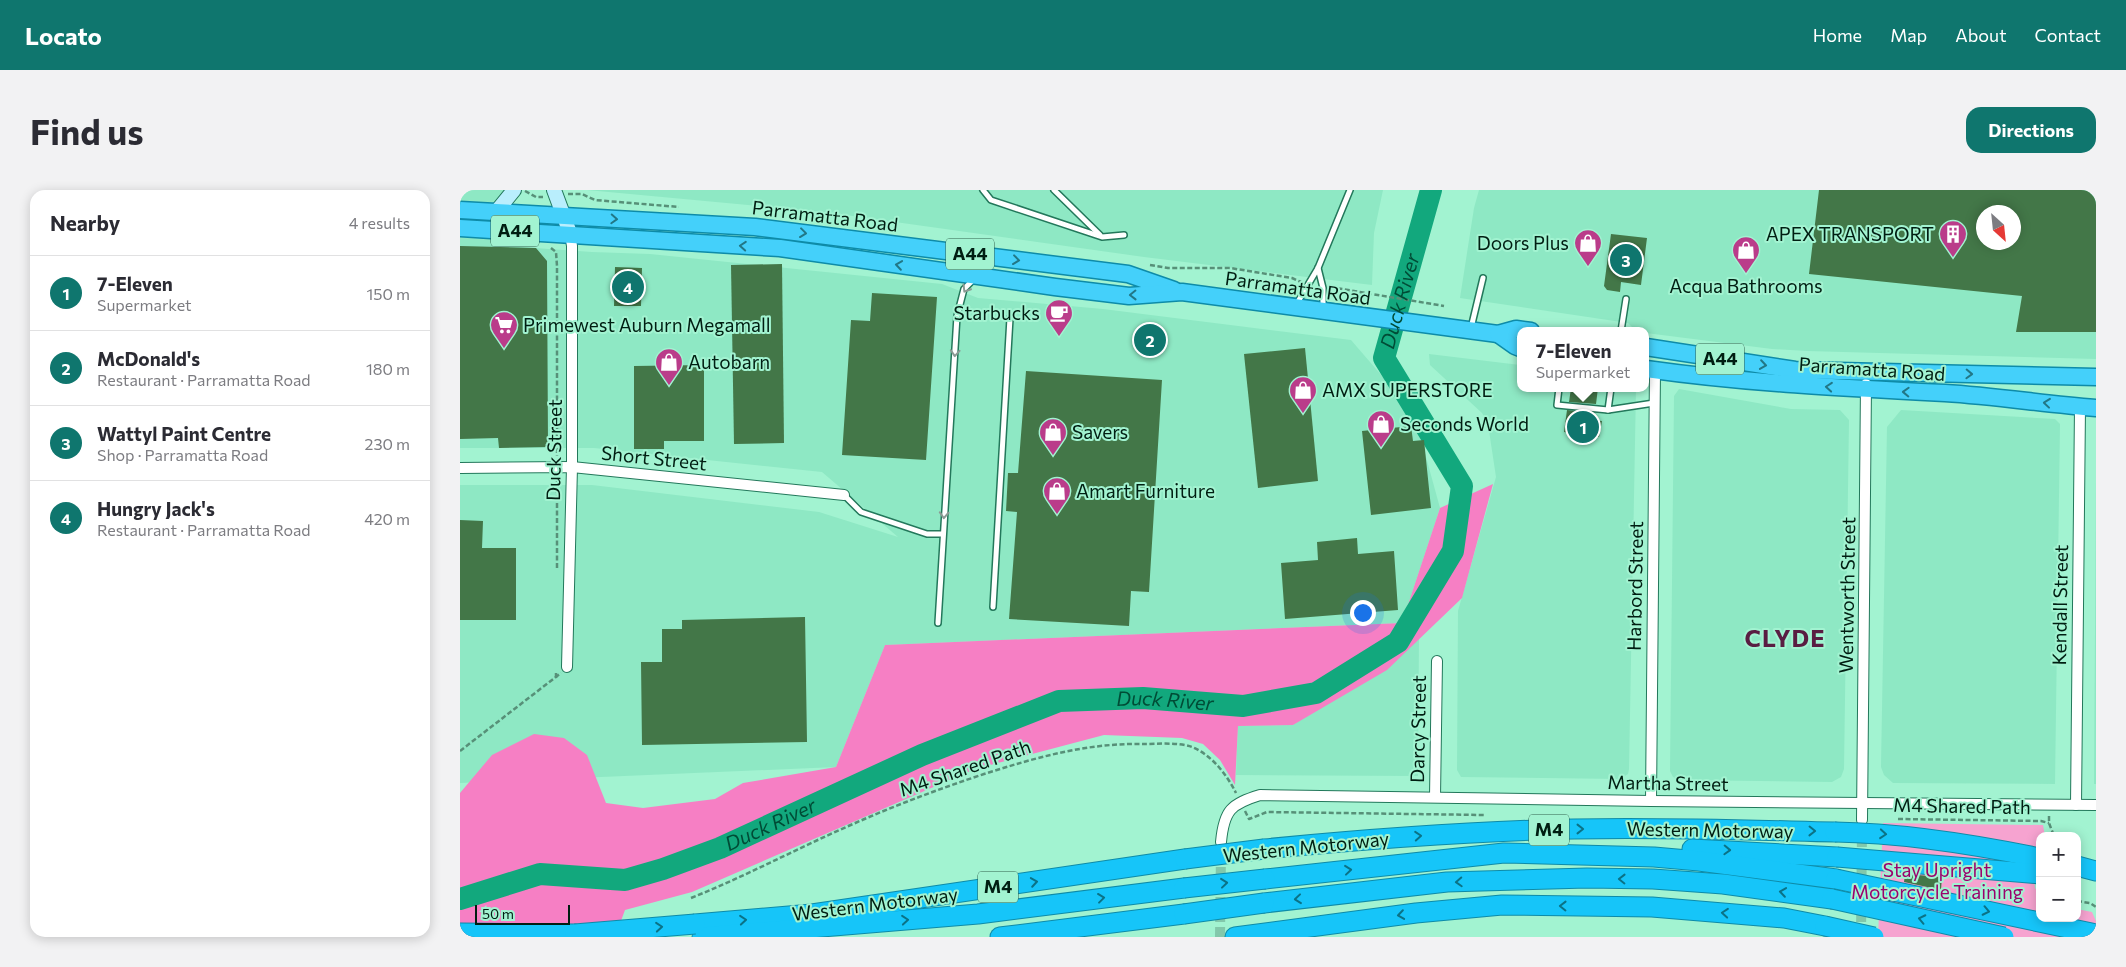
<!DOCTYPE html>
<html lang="en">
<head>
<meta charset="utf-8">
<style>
  body { margin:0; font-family:Commissioner,sans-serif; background:#f2f2f3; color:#2b2b33 }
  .controls { position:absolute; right:15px; bottom:15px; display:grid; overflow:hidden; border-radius:10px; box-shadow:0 2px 12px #0003 }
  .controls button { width:45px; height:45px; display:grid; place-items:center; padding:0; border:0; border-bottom:1px solid #e1e1e2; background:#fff; color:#2b2b33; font:25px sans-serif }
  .compass { position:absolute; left:1516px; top:15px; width:45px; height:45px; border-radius:50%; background:#fff; box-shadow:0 2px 12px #0003; rotate:153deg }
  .scale { position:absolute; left:15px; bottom:12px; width:95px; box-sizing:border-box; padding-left:5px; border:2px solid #001e12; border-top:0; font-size:14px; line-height:18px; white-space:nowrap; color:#001e12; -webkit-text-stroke:4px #a2f3d1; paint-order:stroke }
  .you { position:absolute; left:902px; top:422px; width:18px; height:18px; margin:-12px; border:4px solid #fff; border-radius:50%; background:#1a73e8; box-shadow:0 0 0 8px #1a73e833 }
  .badge { display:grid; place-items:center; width:32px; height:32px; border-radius:50%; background:#0f766e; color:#fff; font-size:16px; font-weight:700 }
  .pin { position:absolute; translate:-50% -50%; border:2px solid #fff; box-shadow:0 1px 5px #0006 }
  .popup { position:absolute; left:1057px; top:137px; width:132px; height:65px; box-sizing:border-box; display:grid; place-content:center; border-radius:10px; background:#fff; filter:drop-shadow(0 1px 4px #0005); font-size:16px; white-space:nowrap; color:#7c7c81 }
  .popup b { font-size:19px; color:#2b2b33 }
  .popup::after { content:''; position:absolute; left:50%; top:100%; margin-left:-10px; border:10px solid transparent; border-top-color:#fff }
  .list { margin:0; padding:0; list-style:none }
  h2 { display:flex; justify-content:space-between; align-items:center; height:65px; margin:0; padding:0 20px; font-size:21px }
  h2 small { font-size:16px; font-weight:400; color:#7c7c81 }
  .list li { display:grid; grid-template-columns:32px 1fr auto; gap:15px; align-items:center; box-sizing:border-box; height:75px; padding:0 20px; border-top:1px solid #e1e1e2 }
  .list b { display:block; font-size:19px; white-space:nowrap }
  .list p { margin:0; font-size:16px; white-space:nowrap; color:#7c7c81 }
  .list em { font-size:16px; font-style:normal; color:#7c7c81 }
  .map { position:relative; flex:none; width:1636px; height:747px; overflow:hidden; border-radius:15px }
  header { display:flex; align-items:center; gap:30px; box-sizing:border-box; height:70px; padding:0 25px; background:#0f766e; color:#fff }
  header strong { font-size:24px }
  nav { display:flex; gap:28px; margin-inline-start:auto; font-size:18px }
  .intro { display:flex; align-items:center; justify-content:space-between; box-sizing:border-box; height:120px; padding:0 30px }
  h1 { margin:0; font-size:35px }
  .button { padding:12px 22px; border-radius:15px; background:#0f766e; color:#fff; font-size:18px; font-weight:700 }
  main { display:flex; gap:30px; padding:0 30px }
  aside { flex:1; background:#fff; border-radius:15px; box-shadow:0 2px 12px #0003 }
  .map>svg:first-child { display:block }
</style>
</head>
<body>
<header>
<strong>Locato</strong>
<nav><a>Home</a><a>Map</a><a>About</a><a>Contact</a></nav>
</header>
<div class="intro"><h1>Find us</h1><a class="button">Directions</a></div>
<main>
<aside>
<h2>Nearby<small>4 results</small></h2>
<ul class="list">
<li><span class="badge">1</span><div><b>7-Eleven</b><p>Supermarket</p></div><em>150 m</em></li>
<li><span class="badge">2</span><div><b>McDonald's</b><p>Restaurant · Parramatta Road</p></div><em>180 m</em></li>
<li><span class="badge">3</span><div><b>Wattyl Paint Centre</b><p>Shop · Parramatta Road</p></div><em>230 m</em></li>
<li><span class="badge">4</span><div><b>Hungry Jack's</b><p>Restaurant · Parramatta Road</p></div><em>420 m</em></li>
</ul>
</aside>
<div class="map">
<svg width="1636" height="747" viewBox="0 0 1636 747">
  <rect width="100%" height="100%" fill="#a2f3d1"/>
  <!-- built -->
  <g fill="#8ee8c4" fill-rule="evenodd">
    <path d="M0,0H45L60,57L132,62L190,64L482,94L518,108L643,119L891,150L954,223L980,318L942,433L425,455L376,577L0,593V295H132L359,322L438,347L362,282L134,258H0Z"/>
    <path d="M127,0H923L914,43L912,95L684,67L364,22Z"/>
    <path d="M1019,0H1636V169L1347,161L1312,159L1186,143V141H1176L1168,133L1000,108L1014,18ZM1524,22H1554V52H1524Z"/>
    <path d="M969,164L1060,175V198H1176L1169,579L1168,584L1160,589L1001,587L997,580L998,421L1036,287L1028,234L1022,223L970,175Z"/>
    <path d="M1219,199L1331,219L1380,220L1389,230L1384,579L1381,587L1372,592L1219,590L1213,587L1210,581L1214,206Z"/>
    <path d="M1441,220L1595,229L1600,234L1595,594L1433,593L1424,585L1421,577L1427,237Z"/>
    <path d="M1636,289V594H1634Z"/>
    <path d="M959,443L958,586L776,585L778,536L833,535Z"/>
  </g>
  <!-- green -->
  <path fill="#f6a3d0" d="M1423,633L1583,635L1585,646H1580V663L1573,679L1575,698L1580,705V728H1617V719L1632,722L1636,731V747H1418Z"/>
  <!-- forest -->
  <path fill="#f67fc4" d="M1033,294L1002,408L927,480L833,535L778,536L775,595L760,570L743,554L722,548L644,545L515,579L232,702L165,720L155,747H0V603L32,565L74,544L104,548L127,565L146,613L183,618L255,609L283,593L376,577L425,455L942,433L980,318Z"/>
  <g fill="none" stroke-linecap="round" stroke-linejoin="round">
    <!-- river -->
    <path stroke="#12a87d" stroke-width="22" id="s1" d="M0,709L80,684L165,690L203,679L260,658L462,565L599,511L683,508L783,516L856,503L938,452L993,361L1002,296L924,168L971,0"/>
  </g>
  <!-- building -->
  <g fill="#437748" fill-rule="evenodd">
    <path d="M1359,0H1636V142H1556L1562,106L1349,84ZM1524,22H1554V52H1524Z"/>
    <path d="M1151,44L1187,48L1181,95L1161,92L1160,102L1147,100L1144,96Z"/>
    <path d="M0,56L76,58L87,71L88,257L39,258L38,248L0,249Z"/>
    <path d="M322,74L324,253L274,254L271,75Z"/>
    <path d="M155,77L182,78L181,116H154Z"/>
    <path d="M412,103L477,107L466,270L382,265L391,130L410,131Z"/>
    <path d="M845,158L858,291L798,298L784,164Z"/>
    <path d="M244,175V251H204V259H174V176Z"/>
    <path d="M566,181L702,190L689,402L671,401L669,436L549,429L557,322L546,321L548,283H558Z"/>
    <path d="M1111,198H1138L1136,214L1109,212Z"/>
    <path d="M1107,220L1134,223L1133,230L1142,231L1139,247L1104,242Z"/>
    <path d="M951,236L953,251L964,250L971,318L911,325L902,241Z"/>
    <path d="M0,330L23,331L22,358H56V430H0Z"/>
    <path d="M897,348L898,364L934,361L938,420L825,429L821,373L858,370L857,352Z"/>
    <path d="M345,427L347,552L182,555L181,472H202V439H222V430Z"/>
    <path d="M1445,684L1482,687L1481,700L1444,692Z"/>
  </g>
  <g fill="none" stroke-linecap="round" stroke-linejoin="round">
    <!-- minor-tunnel -->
    <g stroke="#82c8ab" stroke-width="10" stroke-dasharray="10 5" stroke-linecap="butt">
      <path d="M760,747L761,660"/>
      <path d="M1401,747L1402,639"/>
    </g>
    <!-- service casing -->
    <g stroke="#23785b" stroke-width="8">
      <g id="service">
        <path d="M523,0L531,10L642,47L664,45"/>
        <path d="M594,0L640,45"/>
        <path d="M858,78L863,98V117"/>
        <path d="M836,115L858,78L890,0"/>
        <path d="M1011,138L1023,88"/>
        <path d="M1161,141L1166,109"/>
        <path d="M1099,198L1097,215L1148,220"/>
        <path d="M1151,198L1148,220L1194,213"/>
        <path d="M384,305L401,322L467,344H482"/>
        <path d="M533,417L550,128"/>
        <path d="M478,433L497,126L504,99L514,89"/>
      </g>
    </g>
    <!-- minor casing -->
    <g stroke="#23785b" stroke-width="12">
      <g id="minor">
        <path d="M0,278L112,277L384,305"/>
        <path d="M107,477L112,277V56L110,43"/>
        <path d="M975,607L977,471"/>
        <path d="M1191,611L1195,180"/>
        <path d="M1616,615L1620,217"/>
        <path d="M1402,630L1406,194"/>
        <path d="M761,652C764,620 771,614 800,605L1191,611L1636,615"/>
      </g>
    </g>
    <!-- secondary casing -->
    <g stroke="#23785b" stroke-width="16">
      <g id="secondary">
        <path d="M94,0L110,43"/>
        <path d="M36,22L54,0"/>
      </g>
    </g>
    <!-- trunk casing -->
    <g stroke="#0e8ba8" stroke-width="19">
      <g id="trunk">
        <path d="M0,20L295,37L668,84L714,100"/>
        <path d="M0,38L320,58L595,97L669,106L722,102L1038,144L1056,139L1071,141"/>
        <path d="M1038,144L1055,156L1060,158"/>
        <path d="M1186,157L1335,180L1636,187"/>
        <path d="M1186,179C1285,193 1385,198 1485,203C1535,206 1585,214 1636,218"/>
      </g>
    </g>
    <!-- motorway casing -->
    <g stroke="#0e8ba8" stroke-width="21">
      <g id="motorway">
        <path d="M804,659C907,649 1010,641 1114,639C1201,637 1288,640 1375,642"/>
        <path d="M1232,659L1377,667"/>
        <path d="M1617,676L1636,681"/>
        <path d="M805,689L1044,663L1194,667L1239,671L1376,689"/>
        <path d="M804,713L987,692L1127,688L1193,689L1263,694L1372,709"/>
        <path d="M235,734L352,724L725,669"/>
        <path d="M0,743L115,744"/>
        <path d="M242,747L518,724L724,698"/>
        <path d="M540,747L724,724"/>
        <path d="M775,747L956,723L1042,715L1192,717L1324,728L1365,736"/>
      </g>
    </g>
    <!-- path -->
    <g stroke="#579078" stroke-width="2.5" stroke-dasharray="5 2.5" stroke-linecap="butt">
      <path d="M65,1L76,7H83"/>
      <path d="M108,4H122L135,10L219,17"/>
      <path d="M91,58L96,62L97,76V266"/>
      <path d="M690,75L708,78H770L832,88L841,92"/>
      <path d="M870,97L984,116"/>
      <path d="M97,378V286"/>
      <path d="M96,488V481"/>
      <path d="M0,561L101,483"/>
      <path d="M785,621L789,629L807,622L1025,625"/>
      <path d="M1589,626V633L1594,646"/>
      <path d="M1438,629L1581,631L1589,633"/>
      <path d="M231,708C286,686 338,658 393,634C436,615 479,599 524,584C578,567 626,553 683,554C698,554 718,552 732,557C752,565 767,585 776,603"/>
      <path d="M1617,711L1630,713L1636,717"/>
    </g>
    <!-- service -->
    <use href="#service" stroke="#fff" stroke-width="5"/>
    <!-- minor -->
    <use href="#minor" stroke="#fff" stroke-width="10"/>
    <!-- secondary -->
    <use href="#secondary" stroke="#b9eefd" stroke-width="14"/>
    <!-- trunk -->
    <use href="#trunk" stroke="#44d0fa" stroke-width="16"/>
    <!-- motorway -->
    <use href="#motorway" stroke="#16c5f9" stroke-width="19"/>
    <!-- motorway-bridge casing -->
    <g stroke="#0e8ba8" stroke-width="21" stroke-linecap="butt">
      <g id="motorway-bridge">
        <path d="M1375,642C1444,643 1512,654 1580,668"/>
        <path d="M1377,667L1580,684"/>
        <path d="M725,669L804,659"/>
        <path d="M1376,689L1636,744"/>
        <path d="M724,698L805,689"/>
        <path d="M1372,709L1544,747"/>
        <path d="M724,724L804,713"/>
        <path d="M1365,736L1414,747"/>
        <path d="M115,744L235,734"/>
      </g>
    </g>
    <!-- motorway-bridge -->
    <use href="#motorway-bridge" stroke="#16c5f9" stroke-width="19"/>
  </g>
  <!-- one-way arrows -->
  <defs><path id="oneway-chevron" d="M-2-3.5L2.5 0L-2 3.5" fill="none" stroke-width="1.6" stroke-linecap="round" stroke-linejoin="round" transform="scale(1.25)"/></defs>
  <g stroke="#227786">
    <use href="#oneway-chevron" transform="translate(154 29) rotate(3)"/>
    <use href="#oneway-chevron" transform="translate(343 43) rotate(7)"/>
    <use href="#oneway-chevron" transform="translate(283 56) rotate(-176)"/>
    <use href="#oneway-chevron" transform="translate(556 70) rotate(7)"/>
    <use href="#oneway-chevron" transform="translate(439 75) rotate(-172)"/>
    <use href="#oneway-chevron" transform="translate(673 105) rotate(179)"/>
    <use href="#oneway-chevron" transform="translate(1303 175) rotate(8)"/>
    <use href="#oneway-chevron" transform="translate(1509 184) rotate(2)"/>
    <use href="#oneway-chevron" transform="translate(1369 197) rotate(-175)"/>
    <use href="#oneway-chevron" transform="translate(1446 202) rotate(-178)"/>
    <use href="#oneway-chevron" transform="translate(1587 213) rotate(-174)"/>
  </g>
  <g stroke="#8c9a94">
    <use href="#oneway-chevron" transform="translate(506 99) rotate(122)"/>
    <use href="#oneway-chevron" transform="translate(495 163) rotate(94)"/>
    <use href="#oneway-chevron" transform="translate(484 325) rotate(93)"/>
  </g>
  <g stroke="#0b7286">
    <use href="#oneway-chevron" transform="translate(1120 639)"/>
    <use href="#oneway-chevron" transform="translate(1352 641) rotate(1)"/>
    <use href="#oneway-chevron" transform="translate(1423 644) rotate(5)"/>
    <use href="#oneway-chevron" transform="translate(958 646) rotate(-4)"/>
    <use href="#oneway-chevron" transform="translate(1267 660) rotate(2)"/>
    <use href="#oneway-chevron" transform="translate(888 680) rotate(-6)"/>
    <use href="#oneway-chevron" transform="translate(1162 689) rotate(-179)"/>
    <use href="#oneway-chevron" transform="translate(574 692) rotate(-9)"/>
    <use href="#oneway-chevron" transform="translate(999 692) rotate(177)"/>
    <use href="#oneway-chevron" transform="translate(764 693) rotate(-6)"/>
    <use href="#oneway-chevron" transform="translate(1323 702) rotate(-172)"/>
    <use href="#oneway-chevron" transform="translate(641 708) rotate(-7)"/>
    <use href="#oneway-chevron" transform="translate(838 709) rotate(174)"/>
    <use href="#oneway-chevron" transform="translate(1103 716) rotate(-179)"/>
    <use href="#oneway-chevron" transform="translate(1526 721) rotate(12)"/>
    <use href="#oneway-chevron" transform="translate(1265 723) rotate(-175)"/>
    <use href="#oneway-chevron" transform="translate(941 725) rotate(172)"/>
    <use href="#oneway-chevron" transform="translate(1462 729) rotate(-168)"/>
    <use href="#oneway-chevron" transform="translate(283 730) rotate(-5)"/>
    <use href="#oneway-chevron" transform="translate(445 730) rotate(-5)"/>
    <use href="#oneway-chevron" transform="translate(199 737) rotate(-5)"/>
  </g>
  <!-- icons -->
  <defs>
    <g id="building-pin" transform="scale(1.4375)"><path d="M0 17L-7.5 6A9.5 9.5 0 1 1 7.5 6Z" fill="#ba3c8a" stroke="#a2f3d1"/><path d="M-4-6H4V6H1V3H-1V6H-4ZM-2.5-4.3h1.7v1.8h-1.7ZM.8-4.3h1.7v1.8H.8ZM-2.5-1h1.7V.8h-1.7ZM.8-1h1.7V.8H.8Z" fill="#fff"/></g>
    <g id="shop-pin" transform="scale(1.4375)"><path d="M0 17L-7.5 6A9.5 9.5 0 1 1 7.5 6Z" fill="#ba3c8a" stroke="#a2f3d1"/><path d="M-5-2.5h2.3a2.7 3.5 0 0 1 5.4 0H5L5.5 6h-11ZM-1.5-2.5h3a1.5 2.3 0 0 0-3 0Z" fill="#fff"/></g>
    <g id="cafe-pin" transform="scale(1.4375)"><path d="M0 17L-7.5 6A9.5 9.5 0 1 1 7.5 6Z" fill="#ba3c8a" stroke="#a2f3d1"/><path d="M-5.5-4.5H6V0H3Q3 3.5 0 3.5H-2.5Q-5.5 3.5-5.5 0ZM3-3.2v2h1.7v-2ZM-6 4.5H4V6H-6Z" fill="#fff"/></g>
    <g id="supermarket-pin" transform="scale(1.4375)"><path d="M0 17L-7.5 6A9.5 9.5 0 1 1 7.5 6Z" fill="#ba3c8a" stroke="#a2f3d1"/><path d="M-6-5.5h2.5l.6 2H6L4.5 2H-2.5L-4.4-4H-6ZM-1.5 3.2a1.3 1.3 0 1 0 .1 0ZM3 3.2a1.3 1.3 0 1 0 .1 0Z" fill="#fff"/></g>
  </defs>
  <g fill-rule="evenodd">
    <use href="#building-pin" x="1493" y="44"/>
    <use href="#shop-pin" x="1128" y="53"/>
    <use href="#shop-pin" x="1286" y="60"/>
    <use href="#cafe-pin" x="599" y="123"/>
    <use href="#supermarket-pin" x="44" y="135"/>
    <use href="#shop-pin" x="209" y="172"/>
    <use href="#shop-pin" x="843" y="200"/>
    <use href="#shop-pin" x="921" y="234"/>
    <use href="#shop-pin" x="593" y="242"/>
    <use href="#shop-pin" x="597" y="301"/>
  </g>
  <g text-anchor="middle" stroke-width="4" stroke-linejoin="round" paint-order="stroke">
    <!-- shield labels -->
    <g fill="#a2f3d1" stroke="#315e4b" stroke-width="1">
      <rect x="31" y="25.5" width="48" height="31" rx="4"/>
      <rect x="486" y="48.5" width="48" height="31" rx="4"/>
      <rect x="1236" y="153.5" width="48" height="31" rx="4"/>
      <rect x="1069" y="624.5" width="40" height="31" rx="4"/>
      <rect x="518" y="681.5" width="40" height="31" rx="4"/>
    </g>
    <g font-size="18" font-weight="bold" fill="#001e12">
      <text x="55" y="47">A44</text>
      <text x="510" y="70">A44</text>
      <text x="1260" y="175">A44</text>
      <text x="1089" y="646">M4</text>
      <text x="538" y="703">M4</text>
    </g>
    <!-- street labels -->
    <g font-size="19" fill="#001e12" stroke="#a2f3d1">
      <text transform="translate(365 26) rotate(7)" y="7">Parramatta Road</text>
      <text transform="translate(838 98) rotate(8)" y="7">Parramatta Road</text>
      <text transform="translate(1412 179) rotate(4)" y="7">Parramatta Road</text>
      <text transform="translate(94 260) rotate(-89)" y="7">Duck Street</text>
      <text transform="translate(194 268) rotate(6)" y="7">Short Street</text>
      <text transform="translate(1175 396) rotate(-89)" y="7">Harbord Street</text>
      <text transform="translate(1387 405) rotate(-89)" y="7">Wentworth Street</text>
      <text transform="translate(1600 415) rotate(-89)" y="7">Kendall Street</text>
      <text transform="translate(958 539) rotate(-89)" y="7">Darcy Street</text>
      <text transform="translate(505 578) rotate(-19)" y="7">M4 Shared Path</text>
      <text transform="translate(1208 593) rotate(1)" y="7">Martha Street</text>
      <text transform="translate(1502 616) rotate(1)" y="7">M4 Shared Path</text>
      <text transform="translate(1250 640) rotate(1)" y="7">Western Motorway</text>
      <text transform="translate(846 657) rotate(-6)" y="7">Western Motorway</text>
      <text transform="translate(415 714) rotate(-7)" y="7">Western Motorway</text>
    </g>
    <!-- poi labels -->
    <g font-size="19" fill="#001e12" stroke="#a2f3d1" text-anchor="start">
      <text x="1474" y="51" text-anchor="end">APEX TRANSPORT</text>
      <text x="1109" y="60" text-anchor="end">Doors Plus</text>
      <text x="1286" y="103" text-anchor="middle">Acqua Bathrooms</text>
      <text x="580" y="130" text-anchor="end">Starbucks</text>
      <text x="63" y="142">Primewest Auburn Megamall</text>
      <text x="228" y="179">Autobarn</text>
      <text x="862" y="207">AMX SUPERSTORE</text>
      <text x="940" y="241">Seconds World</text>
      <text x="612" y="249">Savers</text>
      <text x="616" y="308">Amart Furniture</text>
    </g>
    <!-- park labels -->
    <g font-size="19" fill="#9b006d" stroke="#a2f3d1">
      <text x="1477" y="687">Stay Upright<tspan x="1477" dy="22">Motorcycle Training</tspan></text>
    </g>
    <!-- water labels -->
    <g font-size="20" font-style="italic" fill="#004c36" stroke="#a2f3d1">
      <text dy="7" stroke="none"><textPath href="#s1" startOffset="1375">Duck River</textPath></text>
      <text dy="7" stroke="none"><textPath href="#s1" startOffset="745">Duck River</textPath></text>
      <text dy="7" stroke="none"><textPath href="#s1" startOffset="325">Duck River</textPath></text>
    </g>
    <!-- district labels -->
    <g font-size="24" font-weight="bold" letter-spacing="1" fill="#591d42" stroke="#a2f3d1">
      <text x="1325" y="457">CLYDE</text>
    </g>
  </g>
</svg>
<div class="controls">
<button>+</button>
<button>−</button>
</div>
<svg class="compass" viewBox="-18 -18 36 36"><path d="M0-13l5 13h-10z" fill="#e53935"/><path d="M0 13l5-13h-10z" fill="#7c7c81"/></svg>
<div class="scale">50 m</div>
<div class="you"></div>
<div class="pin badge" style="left:1123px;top:237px">1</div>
<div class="popup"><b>7-Eleven</b>Supermarket</div>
<div class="pin badge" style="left:690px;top:150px">2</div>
<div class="pin badge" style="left:1166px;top:70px">3</div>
<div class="pin badge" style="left:168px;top:97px">4</div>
</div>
</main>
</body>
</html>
